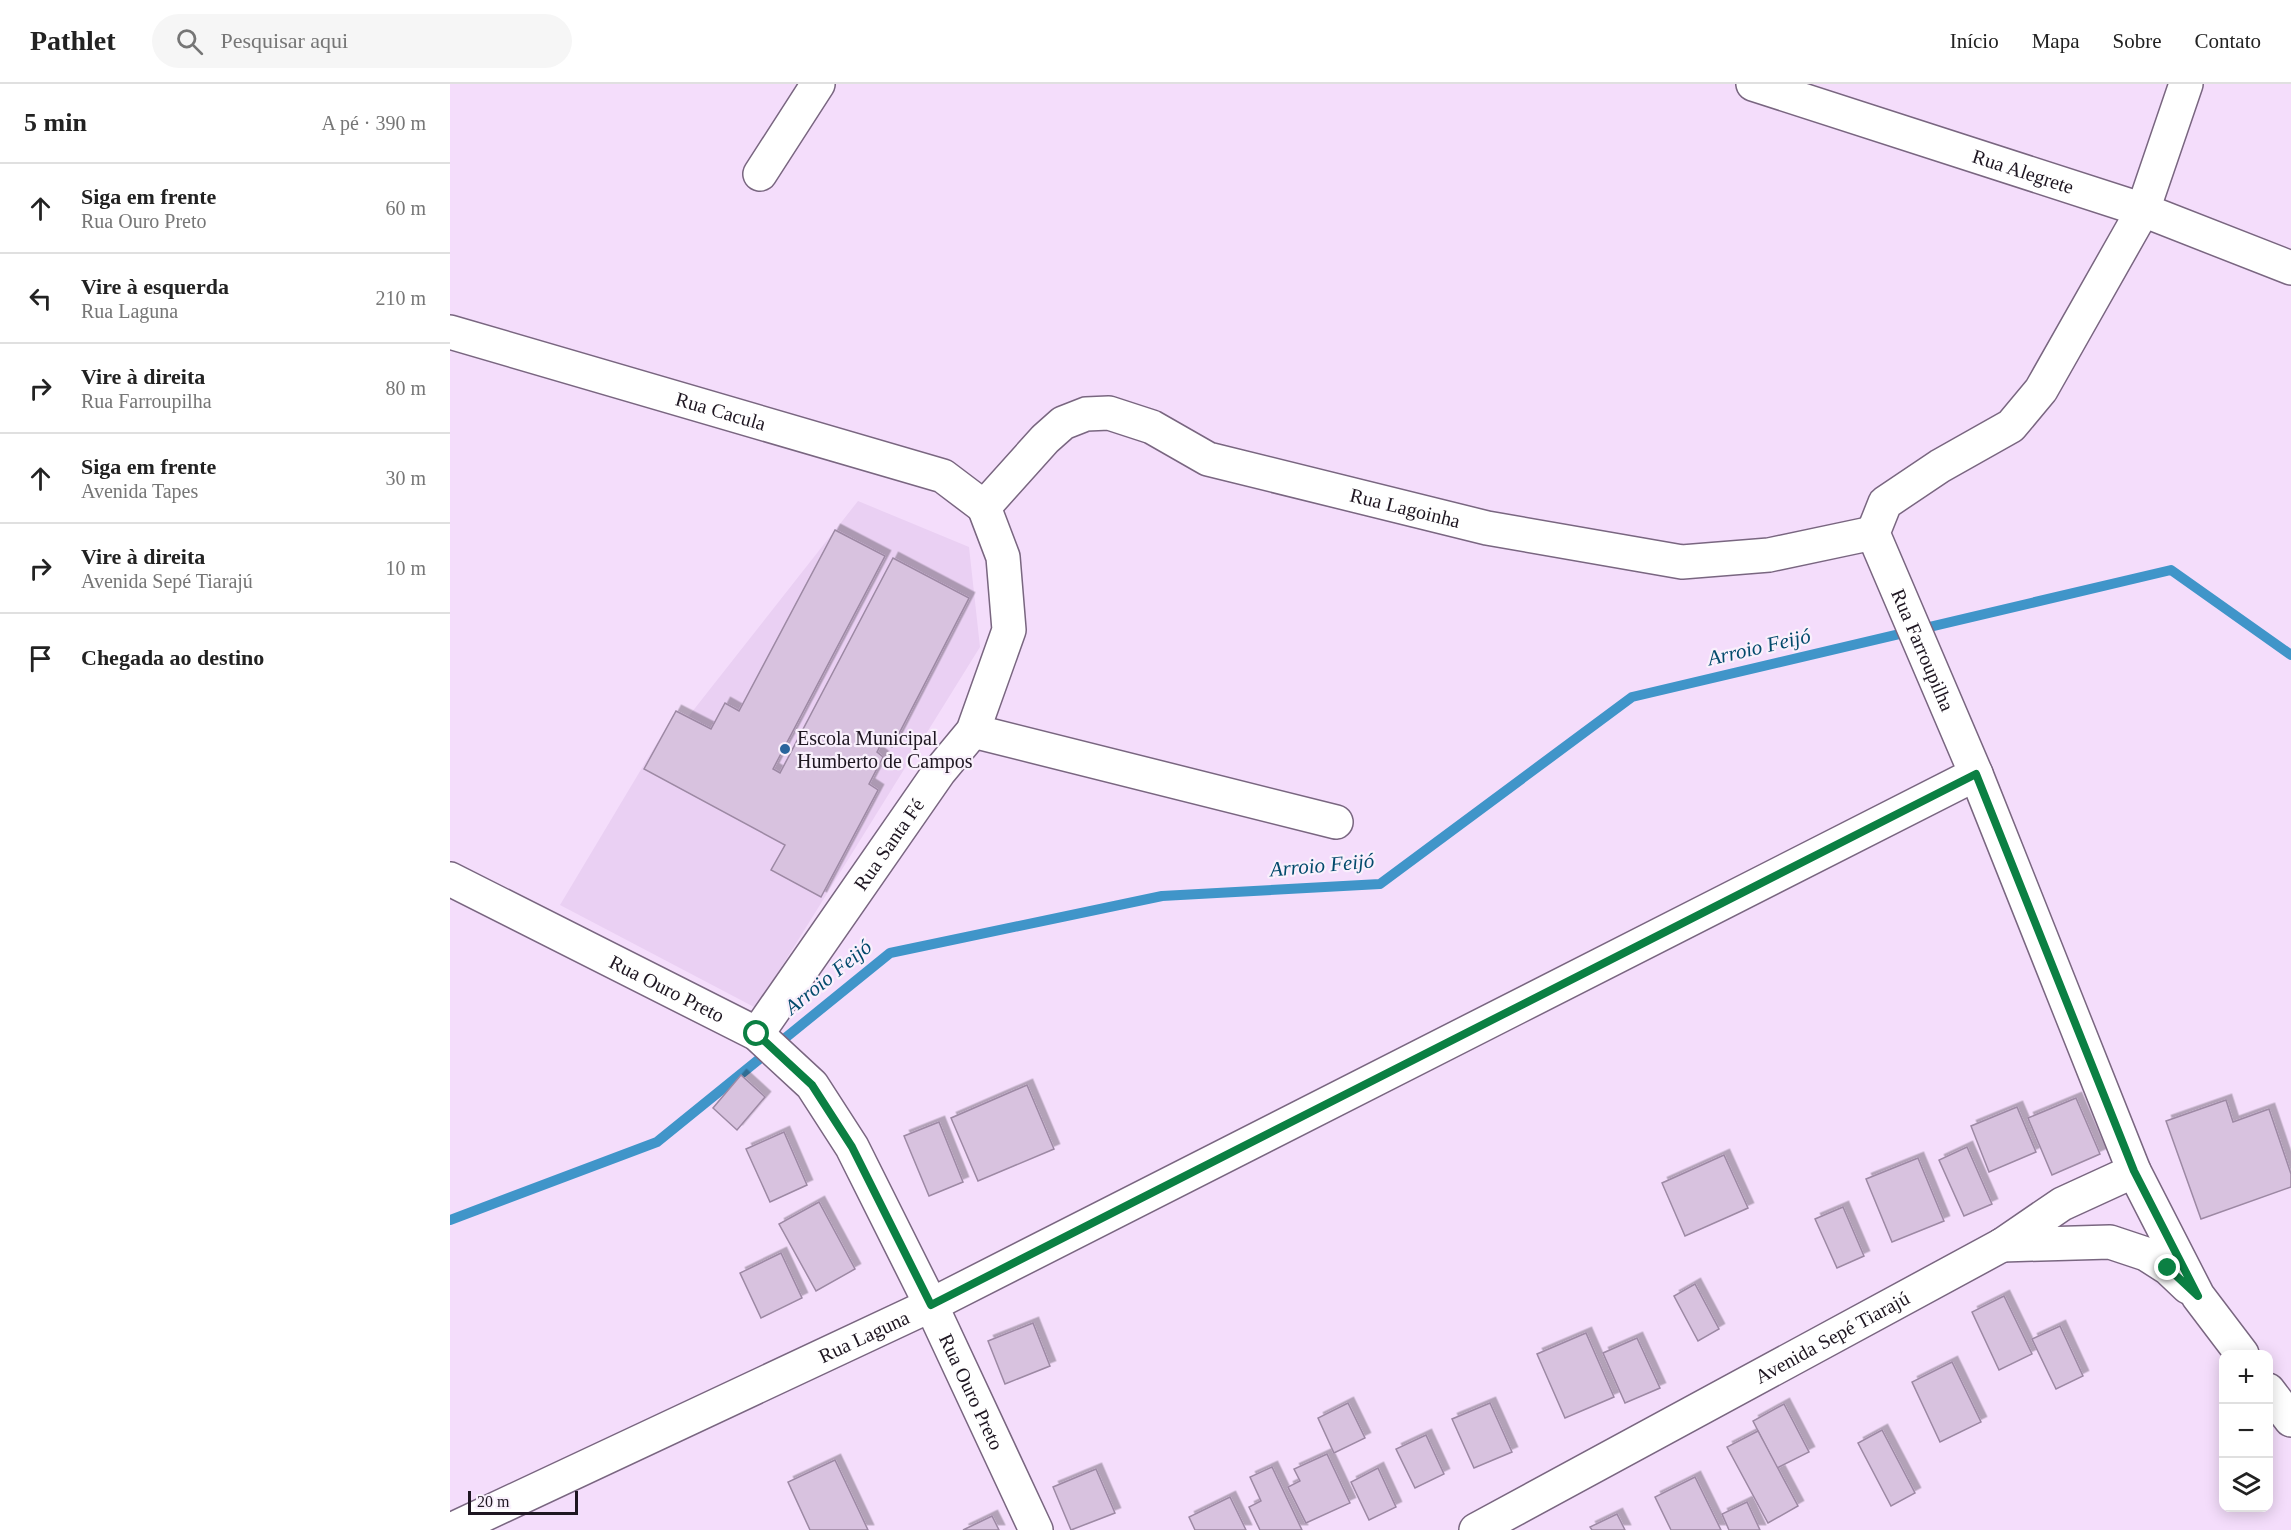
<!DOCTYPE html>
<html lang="pt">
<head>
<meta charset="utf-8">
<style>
  body { margin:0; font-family:Georgia,serif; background:#f6f6f6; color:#222 }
  .controls { position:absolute; right:18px; bottom:18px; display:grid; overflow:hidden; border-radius:12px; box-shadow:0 3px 15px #0003 }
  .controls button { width:54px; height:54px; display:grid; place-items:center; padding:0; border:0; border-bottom:2px solid #e0e0e0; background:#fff; color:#222; font:30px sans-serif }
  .scale { position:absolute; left:18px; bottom:15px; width:110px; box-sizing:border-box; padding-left:6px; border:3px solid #1e1621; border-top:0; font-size:16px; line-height:21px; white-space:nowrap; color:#1e1621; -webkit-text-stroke:4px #f9f0fc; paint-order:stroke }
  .stop { position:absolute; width:18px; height:18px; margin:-14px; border:4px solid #0b8043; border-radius:50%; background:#fff }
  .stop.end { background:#0b8043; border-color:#fff; box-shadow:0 2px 6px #0008 }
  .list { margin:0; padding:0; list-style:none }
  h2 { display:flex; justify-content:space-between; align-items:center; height:78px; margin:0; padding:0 24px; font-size:26px }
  h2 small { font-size:20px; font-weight:400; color:#767676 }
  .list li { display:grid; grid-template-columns:39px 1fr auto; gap:18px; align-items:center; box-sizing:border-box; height:90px; padding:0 24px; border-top:2px solid #e0e0e0 }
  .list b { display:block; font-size:22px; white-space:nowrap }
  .list p { margin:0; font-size:20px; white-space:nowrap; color:#767676 }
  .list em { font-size:20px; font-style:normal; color:#767676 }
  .icon { flex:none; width:33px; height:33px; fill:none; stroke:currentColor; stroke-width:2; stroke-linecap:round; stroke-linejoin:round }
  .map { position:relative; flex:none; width:1841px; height:1446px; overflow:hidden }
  header { display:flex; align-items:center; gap:36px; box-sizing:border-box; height:84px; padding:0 30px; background:#fff; border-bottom:2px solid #e0e0e0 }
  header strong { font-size:28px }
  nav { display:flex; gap:33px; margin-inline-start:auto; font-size:21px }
  .search { width:420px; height:54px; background:#f6f6f6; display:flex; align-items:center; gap:15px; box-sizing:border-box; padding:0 21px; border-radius:33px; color:#767676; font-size:22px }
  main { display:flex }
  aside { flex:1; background:#fff }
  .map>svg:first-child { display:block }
</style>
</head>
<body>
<header>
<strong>Pathlet</strong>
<div class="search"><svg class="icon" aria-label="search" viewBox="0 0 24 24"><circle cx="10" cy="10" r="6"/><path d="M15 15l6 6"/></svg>Pesquisar aqui</div>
<nav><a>Início</a><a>Mapa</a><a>Sobre</a><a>Contato</a></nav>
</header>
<main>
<aside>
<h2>5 min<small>A pé · 390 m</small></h2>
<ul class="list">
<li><svg class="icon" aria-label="ahead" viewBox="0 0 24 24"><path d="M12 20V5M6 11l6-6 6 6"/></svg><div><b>Siga em frente</b><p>Rua Ouro Preto</p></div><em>60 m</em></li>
<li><svg class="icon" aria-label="left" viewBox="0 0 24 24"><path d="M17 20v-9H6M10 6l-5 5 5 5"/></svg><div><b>Vire à esquerda</b><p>Rua Laguna</p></div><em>210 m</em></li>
<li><svg class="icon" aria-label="right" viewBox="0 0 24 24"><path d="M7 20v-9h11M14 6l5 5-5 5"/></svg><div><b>Vire à direita</b><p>Rua Farroupilha</p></div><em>80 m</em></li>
<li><svg class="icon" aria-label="ahead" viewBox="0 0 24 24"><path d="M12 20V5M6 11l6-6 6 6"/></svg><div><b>Siga em frente</b><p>Avenida Tapes</p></div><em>30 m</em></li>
<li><svg class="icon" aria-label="right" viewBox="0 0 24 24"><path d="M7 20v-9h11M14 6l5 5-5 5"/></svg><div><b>Vire à direita</b><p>Avenida Sepé Tiarajú</p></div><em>10 m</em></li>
<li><svg class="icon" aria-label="arrive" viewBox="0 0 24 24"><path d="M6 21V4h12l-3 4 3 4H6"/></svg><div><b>Chegada ao destino</b></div></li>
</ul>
</aside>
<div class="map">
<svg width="1841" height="1446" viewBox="0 0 1841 1446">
  <defs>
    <filter id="shadow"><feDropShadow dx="5.5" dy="-5.5" stdDeviation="0" flood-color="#0004"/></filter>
  </defs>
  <rect width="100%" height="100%" fill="#f4ddfb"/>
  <!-- built -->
  <path fill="#ead0f3" d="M408,417L519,463L530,563L306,924L110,821L226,627L238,633Z"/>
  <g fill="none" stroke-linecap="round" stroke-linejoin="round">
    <!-- stream -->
    <path stroke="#4095c9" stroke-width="10" d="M0,1136L207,1058L440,869L712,812L930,800L1182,613L1721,486L1841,571"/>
  </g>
  <!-- building -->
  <g fill="#d8c2df" stroke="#9d89a4" stroke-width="1.5" filter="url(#shadow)">
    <path d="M385,446L435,472L323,685L330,689L443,474L519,514L442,663L432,658L427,668L433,673L419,700L428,706L371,813L321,786L335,761L194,685L226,627L261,645L275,619L289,627Z"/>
    <path d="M291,991L315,1013L287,1046L263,1024Z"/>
    <path d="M577,1001L604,1065L528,1097L501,1034Z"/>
    <path d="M1626,1014L1650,1070L1602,1091L1578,1034Z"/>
    <path d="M1776,1016L1783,1038L1819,1025L1841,1090V1103L1751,1135L1716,1037Z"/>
    <path d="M1567,1023L1586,1068L1539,1088L1521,1042Z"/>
    <path d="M489,1038L513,1098L479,1112L454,1052Z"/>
    <path d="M334,1048L357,1101L320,1118L296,1065Z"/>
    <path d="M1517,1063L1542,1120L1514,1132L1489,1076Z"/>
    <path d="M1274,1071L1298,1124L1235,1152L1212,1099Z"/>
    <path d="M1468,1074L1494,1137L1442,1158L1416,1095Z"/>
    <path d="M369,1118L405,1185L366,1207L329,1140Z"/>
    <path d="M1393,1123L1414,1172L1387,1184L1365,1135Z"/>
    <path d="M331,1169L352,1214L311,1234L290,1189Z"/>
    <path d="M1245,1200L1269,1245L1248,1257L1224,1212Z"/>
    <path d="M1554,1212L1582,1270L1549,1286L1522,1228Z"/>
    <path d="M583,1239L600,1282L555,1300L538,1257Z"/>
    <path d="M1610,1242L1633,1292L1606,1305L1582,1255Z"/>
    <path d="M1136,1249L1164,1313L1115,1334L1087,1270Z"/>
    <path d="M1187,1254L1210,1304L1175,1319L1153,1269Z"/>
    <path d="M1502,1278L1531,1338L1490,1358L1462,1298Z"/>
    <path d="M898,1319L915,1354L884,1369L868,1334Z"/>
    <path d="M1040,1319L1062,1368L1024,1384L1002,1335Z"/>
    <path d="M1334,1320L1359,1368L1327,1384L1303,1337Z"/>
    <path d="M1432,1346L1465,1409L1441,1422L1408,1359Z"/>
    <path d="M1308,1347L1348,1422L1318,1439L1277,1363Z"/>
    <path d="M976,1351L994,1390L965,1404L946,1365Z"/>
    <path d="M877,1370L900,1419L856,1439L838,1403L850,1397L844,1385Z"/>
    <path d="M385,1376L418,1446H360L338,1398Z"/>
    <path d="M822,1383L852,1446H810L799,1423L811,1417L800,1393Z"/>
    <path d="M928,1384L946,1423L919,1436L901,1398Z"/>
    <path d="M646,1385L665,1429L621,1446L603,1403Z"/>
    <path d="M1245,1393L1271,1446H1221L1205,1413Z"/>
    <path d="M780,1413L796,1446H745L739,1433Z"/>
    <path d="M1297,1418L1310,1446H1279L1272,1430Z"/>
    <path d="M1167,1430L1175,1446H1142L1140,1443Z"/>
    <path d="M542,1432L549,1446H513Z"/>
  </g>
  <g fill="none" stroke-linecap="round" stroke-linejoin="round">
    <!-- minor casing -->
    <g stroke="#796680" stroke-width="36">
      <g id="minor">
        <path id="s1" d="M1303,0L1693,126L1841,184"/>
        <path id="s2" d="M1736,0L1693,126L1591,306L1561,342L1490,382L1435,419L1423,449L1526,690L1684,1087L1748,1212L1792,1270"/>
        <path d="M310,90L368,0"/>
        <path id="s3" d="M0,248L493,392L534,423"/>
        <path id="s4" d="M534,423L595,355L613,339L636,330L659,329L702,343L758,375L1037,444L1232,478L1319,471L1423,449"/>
        <path d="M523,647L886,738"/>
        <path id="s5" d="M0,795L307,950L362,1001L402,1063L481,1221L586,1446"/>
        <path id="s6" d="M307,950L489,688L523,647L559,546L553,473L534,423"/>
        <path d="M1552,1161L1660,1158L1696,1170L1718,1184L1738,1203"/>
        <path d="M1818,1306L1841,1336"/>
        <path id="s7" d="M1,1446L481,1221L1526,690"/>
        <path id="s8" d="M1026,1446L1552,1161L1612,1120L1684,1087"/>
      </g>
    </g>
    <!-- minor -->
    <use href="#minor" stroke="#fff" stroke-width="33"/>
  </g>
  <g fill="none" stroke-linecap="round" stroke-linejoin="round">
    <!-- route -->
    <path stroke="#0b8043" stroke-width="8" d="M307,950L362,1001L402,1063L481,1221L1526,690L1684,1087L1748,1212L1718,1184"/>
  </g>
  <!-- markers -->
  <circle fill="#29649c" stroke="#f9f0fc" stroke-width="2" cx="335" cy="665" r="6"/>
  <g text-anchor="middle" stroke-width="4.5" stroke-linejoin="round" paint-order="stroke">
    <!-- street labels -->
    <g font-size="20" fill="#1e1621" stroke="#f9f0fc">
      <text dy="7" stroke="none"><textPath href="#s1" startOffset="284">Rua Alegrete</textPath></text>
      <text dy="7" stroke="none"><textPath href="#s3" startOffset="282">Rua Cacula</textPath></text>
      <text dy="7" stroke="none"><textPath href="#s4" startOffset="476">Rua Lagoinha</textPath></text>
      <text dy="7" stroke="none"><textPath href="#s2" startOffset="694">Rua Farroupilha</textPath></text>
      <text dy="7" stroke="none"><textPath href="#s6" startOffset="231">Rua Santa Fé</textPath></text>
      <text dy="7" stroke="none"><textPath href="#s5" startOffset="243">Rua Ouro Preto</textPath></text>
      <text dy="7" stroke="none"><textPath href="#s7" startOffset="456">Rua Laguna</textPath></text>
      <text dy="7" stroke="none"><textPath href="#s8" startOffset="405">Avenida Sepé Tiarajú</textPath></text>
      <text dy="7" stroke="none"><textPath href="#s5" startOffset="765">Rua Ouro Preto</textPath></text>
    </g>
    <!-- poi labels -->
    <g font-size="20" fill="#1e1621" stroke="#f9f0fc" text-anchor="start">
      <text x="347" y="661">Escola Municipal<tspan x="347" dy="23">Humberto de Campos</tspan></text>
    </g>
    <!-- water labels -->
    <g font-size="21" font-style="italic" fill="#024a6c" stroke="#f9f0fc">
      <text transform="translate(1309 563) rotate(-13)" y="7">Arroio Feijó</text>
      <text transform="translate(872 781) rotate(-5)" y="7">Arroio Feijó</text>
      <text transform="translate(378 893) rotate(-39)" y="7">Arroio Feijó</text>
    </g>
  </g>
</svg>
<div class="controls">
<button>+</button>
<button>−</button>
<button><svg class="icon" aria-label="layers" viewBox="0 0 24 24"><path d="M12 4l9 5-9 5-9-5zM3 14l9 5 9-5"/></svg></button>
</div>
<div class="scale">20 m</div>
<div class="stop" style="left:307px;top:950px"></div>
<div class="stop end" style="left:1718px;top:1184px"></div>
</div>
</main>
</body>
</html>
